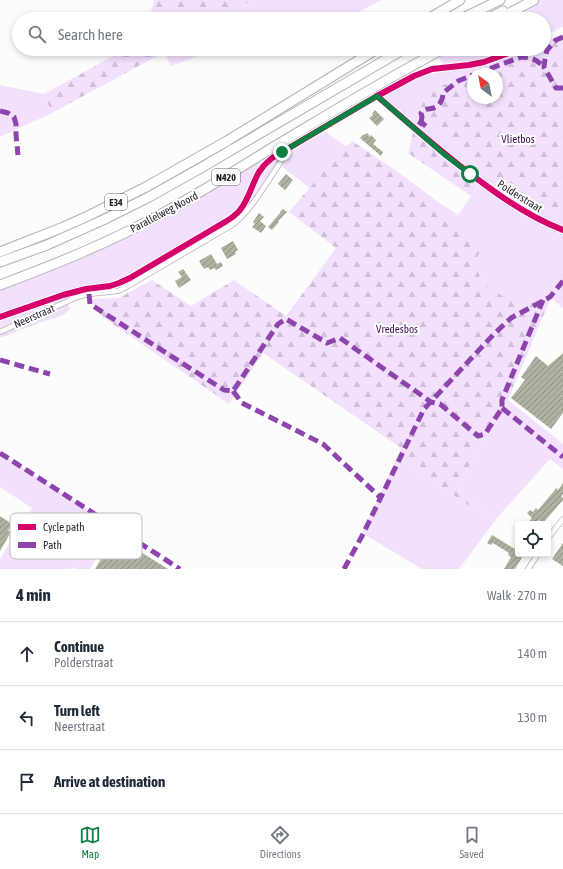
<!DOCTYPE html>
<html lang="en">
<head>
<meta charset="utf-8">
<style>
  body { margin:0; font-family:"Asap Condensed",sans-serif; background:#f2f2f3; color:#1f2937 }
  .controls { position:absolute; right:12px; bottom:12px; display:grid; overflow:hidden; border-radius:4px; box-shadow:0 2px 6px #0003 }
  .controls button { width:36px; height:36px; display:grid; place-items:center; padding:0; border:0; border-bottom:1px solid #e0e1e3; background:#fff; color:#1f2937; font:20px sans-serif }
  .compass { position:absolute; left:467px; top:68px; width:36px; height:36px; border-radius:50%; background:#fff; box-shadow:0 2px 6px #0003; rotate:328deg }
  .stop { position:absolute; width:12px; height:12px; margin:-9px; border:3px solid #0b8043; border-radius:50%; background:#fff }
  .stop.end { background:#0b8043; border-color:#fff; box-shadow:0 1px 4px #0008 }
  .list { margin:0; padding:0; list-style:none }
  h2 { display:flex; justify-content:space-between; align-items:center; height:52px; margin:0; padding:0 16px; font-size:17px }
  h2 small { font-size:13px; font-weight:400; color:#747a83 }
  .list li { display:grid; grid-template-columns:26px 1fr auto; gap:12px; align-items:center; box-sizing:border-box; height:64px; padding:0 16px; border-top:1px solid #e0e1e3 }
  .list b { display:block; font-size:15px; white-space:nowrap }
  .list p { margin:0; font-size:13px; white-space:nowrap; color:#747a83 }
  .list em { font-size:13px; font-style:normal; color:#747a83 }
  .icon { flex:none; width:22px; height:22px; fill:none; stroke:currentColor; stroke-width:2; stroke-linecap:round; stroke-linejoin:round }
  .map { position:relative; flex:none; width:563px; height:569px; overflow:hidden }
  .search { position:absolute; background:#fff; box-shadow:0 2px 6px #0003; left:12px; right:12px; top:12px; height:44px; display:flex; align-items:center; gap:10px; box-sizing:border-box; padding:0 14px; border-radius:22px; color:#747a83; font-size:15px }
  .sheet { height:244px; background:#fff }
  nav { display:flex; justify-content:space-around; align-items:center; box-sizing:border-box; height:56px; border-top:1px solid #e0e1e3; background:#fff; font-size:11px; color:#747a83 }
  nav a { display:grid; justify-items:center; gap:2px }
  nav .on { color:#0b8043 }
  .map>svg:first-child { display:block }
</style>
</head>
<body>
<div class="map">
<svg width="563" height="569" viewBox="0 0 563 569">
  <defs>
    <pattern id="forest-firs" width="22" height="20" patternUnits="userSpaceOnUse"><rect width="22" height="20" fill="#f2e0fd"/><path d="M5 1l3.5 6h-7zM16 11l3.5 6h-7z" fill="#cfc0d9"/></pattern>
    <pattern id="building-hatch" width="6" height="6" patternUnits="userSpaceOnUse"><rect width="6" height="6" fill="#afb2a1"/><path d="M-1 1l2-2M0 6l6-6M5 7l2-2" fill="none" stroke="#8e9083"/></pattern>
  </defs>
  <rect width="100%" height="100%" fill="#fcfcfc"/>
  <!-- green -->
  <g fill="#f2e0fd">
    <path d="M252,0H381L359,12L334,19H220Z"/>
    <path d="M540,0H563V27L544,36V19H504Z"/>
    <path d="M563,34V37L551,44L547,56L535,63L515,61L446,83L426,121C468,157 510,199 563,217V228C546,222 530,212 515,202C467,172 426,134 384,97L420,77L428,74L445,71L468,69L486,65L512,56L529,49H544V43Z"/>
    <path d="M170,49H220L205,53L171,66L164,52Z"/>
    <path d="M448,49H513L475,62L445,65L443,64L439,57L377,92L369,96L259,161L261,164L258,168L250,183L245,198L240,206L234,213L131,275C111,285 92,284 71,290C47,296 23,306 0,314V288L22,280L23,281L60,267L70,261L375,91L381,89Z"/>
    <path d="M0,85L44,94L52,113L0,137Z"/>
    <path d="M324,131L345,146L310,188L282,167L294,151L300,146Z"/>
    <path d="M279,157L278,163L248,207L234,222L120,288L112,290L90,292L0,330V320C24,311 49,301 73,294C92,289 110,290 128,283L233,220C243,213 248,203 253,193L255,194L263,176L272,164V162Z"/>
    <path d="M479,185L520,213L545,226L563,233V277L549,302C541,302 532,303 524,303C505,301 483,289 477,271C477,269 476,266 476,265C476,259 480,252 483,247L437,209L441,204L458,215Z"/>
    <path d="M508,400L563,444V469L550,459L497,518L458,490L479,447L499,418Z"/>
    <path d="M0,453L115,527L90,569H75L72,567L71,569H0V559L32,508L0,487Z"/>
    <path d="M397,458L494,522L459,569H422L362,533Z"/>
  </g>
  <!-- forest -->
  <g fill="url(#forest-firs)">
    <path d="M154,0H252L220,19H149Z"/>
    <path d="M563,37V217C510,199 468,157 426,121L420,112C424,88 453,81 473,74V98H497V74H474L515,61L526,59L535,63L547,56C548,44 554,43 563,37Z"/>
    <path d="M126,49H170L52,113L44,94Z"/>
    <path d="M413,132L479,185L471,196L408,153Z"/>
    <path d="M352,141L395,170L441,204L437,209L481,242L483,247L478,256L476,265L480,278L488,287L501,295L512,300L524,303L549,302L508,400L499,418L479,447L458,490L497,518L494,522L397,458L401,448L263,353L229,404L104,318L91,299L119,298L152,280L191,306L234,280L286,316L336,248L289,212L345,146L350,144Z"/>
    <path d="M563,277V308L551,298Z"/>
  </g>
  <!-- water -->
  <path fill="#eee1f7" d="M68,304L70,309C63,317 54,318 45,321C30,326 15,332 0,338V335Z"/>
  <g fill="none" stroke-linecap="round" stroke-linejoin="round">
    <!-- stream -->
    <g stroke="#eee1f7" stroke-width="1.5">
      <path d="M360,10L372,0"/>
      <path d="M397,90L402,107L405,113L460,160L524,205L563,224"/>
      <path d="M254,193L262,175L271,164"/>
    </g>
  </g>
  <!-- building -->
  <g fill="url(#building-hatch)">
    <path d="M375,110L384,119L377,126L369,118L373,115L372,114Z"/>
    <path d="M368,133L369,137L371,135L376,140L373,144L383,152L381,156L360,138L363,135Z"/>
    <path d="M286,174L293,180L285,190L278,184Z"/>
    <path d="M283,209L287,212L278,221L279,222L272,230L268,227L280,213V212Z"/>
    <path d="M259,213L264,217L260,221L266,226L261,233L252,227L255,224L253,222Z"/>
    <path d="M233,241L238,250L235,252L236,254L227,259L221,248Z"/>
    <path d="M211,254L217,264L221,262L223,266L216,270L214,268L210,270L208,267L204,269L199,261Z"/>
    <path d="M183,269L191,280L179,288L175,281L182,277L178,272Z"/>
    <path d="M563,353V413L551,429L511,398L525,380L521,377L536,356L548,366Z"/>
    <path d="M563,483V494L561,496L563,498V500L543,523L539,520L536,524H527L532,518L527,513L530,510L533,512L536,508L538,510L554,491L556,488L558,490Z"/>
    <path d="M0,516L12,524L8,531L11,532L0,551Z"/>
    <path d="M492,535L518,551V554H524L515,569H504L511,557L508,555L509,553L493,543L491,545L487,543Z"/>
    <path d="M115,536L168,569H95Z"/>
    <path d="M563,543V566L552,559Z"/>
  </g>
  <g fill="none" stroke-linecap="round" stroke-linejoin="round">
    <!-- street casing -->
    <g stroke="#b4b1b6" stroke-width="6">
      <g id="street">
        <path d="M0,332L77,297L89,294L118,291L128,286L232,225C251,211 267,182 280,163L282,159V152L377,96C412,126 446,157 484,184C508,202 534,219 563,230"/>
        <path d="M548,538L563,519"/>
        <path d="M528,569L538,554"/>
      </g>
    </g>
    <!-- highway casing -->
    <g stroke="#b4b1b6" stroke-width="11">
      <g id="highway">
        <path d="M428,19L460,0"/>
        <path d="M461,19L500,0"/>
        <path d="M488,19L503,11"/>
        <path d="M498,19L534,0"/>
        <path d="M0,252L61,228L88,216L146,187L227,141L377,49"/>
        <path d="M0,262L47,245L103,220L149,197L199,169L404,49"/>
        <path d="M0,285C56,264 111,242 163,213C200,193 235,171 270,149C327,115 384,80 443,49"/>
      </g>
    </g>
    <!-- street -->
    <use href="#street" stroke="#fff" stroke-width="4.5"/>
    <!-- highway -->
    <use href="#highway" stroke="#fff" stroke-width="9"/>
    <!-- quiet -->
    <g stroke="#8e44ad" stroke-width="5" stroke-dasharray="10 5" stroke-linecap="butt">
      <path d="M563,37L556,40L547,50L545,59L544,67L556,88H563"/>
      <path d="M476,74L521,57C532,57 537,60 544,67"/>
      <path d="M0,111L8,113L14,117L16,124V135L18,155"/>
      <path d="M421,122L422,117L421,113C426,107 430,110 436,107C441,104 443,98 443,93L458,81L473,75"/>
      <path d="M419,125L421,122L429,129"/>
      <path d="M89,294L90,304L224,390L233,391L278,324L286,319L327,343L340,338L431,402L440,404L478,436L485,434L502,408V400L543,300"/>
      <path d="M0,360L50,374"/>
      <path d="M233,391L242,403L323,444L381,498"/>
      <path d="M502,408L563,457"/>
      <path d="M0,453L180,569"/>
      <path d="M344,569L362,536L424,409L494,334L511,318L550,297L563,281"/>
    </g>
    <!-- cycleway casing -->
    <g stroke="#fff" stroke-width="8">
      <g id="cycleway">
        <path d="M377,96C412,126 446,157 484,184C508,202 534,219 563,230"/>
        <path d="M0,317L63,295L86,289L110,286L119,283L130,278L225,222C230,219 236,215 240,210C249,199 252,184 259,172C263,166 267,162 272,158L377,96L414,76L432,69L469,65L484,62L520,49"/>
      </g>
    </g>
    <!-- cycleway -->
    <use href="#cycleway" stroke="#d6006c" stroke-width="6"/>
  </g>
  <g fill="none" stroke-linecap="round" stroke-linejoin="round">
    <!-- route -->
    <path stroke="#0b8043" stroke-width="5" d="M282,152L377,96L445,155L470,174"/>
  </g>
  <g text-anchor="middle" stroke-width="4" stroke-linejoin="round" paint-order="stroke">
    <!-- shield labels -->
    <g fill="#fff" stroke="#666268" stroke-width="1">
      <rect x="212" y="169" width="28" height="16" rx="3"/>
      <rect x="105" y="194" width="22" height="16" rx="3"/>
    </g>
    <g font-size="10" font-weight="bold" fill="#241f28">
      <text x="226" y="181">N420</text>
      <text x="116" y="206">E34</text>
    </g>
    <!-- park labels -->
    <g font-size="11" fill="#3f1056" stroke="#fff">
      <text x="518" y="143">Vlietbos</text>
      <text x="397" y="333">Vredesbos</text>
    </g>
    <!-- street labels -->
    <g font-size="11" fill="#241f28" stroke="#fff">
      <text transform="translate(520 196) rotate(32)" y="4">Polderstraat</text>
      <text transform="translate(164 212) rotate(-28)" y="4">Parallelweg Noord</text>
      <text transform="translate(34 316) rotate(-24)" y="4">Neerstraat</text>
    </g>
  </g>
  <!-- legend -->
  <rect x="10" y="513" width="132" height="46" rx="6" fill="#fff" stroke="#bdbcbe" stroke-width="1"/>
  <rect x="18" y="524" width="18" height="6" fill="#d6006c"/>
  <rect x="18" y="542" width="18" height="6" fill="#8e44ad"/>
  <g font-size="11" fill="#241f28">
    <text x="43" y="531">Cycle path</text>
    <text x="43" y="549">Path</text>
  </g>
</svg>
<div class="controls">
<button><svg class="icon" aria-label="locate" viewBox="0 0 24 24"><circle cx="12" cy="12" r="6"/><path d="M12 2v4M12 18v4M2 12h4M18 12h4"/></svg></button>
</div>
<svg class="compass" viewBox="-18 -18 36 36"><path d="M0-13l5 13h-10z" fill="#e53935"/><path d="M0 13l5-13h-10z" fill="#747a83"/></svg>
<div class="stop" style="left:470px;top:174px"></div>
<div class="stop end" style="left:282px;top:152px"></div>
<div class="search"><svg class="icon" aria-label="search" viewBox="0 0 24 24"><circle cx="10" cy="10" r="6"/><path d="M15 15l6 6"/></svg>Search here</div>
</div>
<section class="sheet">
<h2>4 min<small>Walk · 270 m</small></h2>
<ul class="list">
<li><svg class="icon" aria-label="ahead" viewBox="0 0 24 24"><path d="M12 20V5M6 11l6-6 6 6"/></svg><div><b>Continue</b><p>Polderstraat</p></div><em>140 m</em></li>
<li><svg class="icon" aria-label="left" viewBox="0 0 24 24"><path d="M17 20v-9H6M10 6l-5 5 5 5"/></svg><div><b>Turn left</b><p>Neerstraat</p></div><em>130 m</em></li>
<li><svg class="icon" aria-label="arrive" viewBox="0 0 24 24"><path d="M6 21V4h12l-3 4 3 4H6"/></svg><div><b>Arrive at destination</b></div></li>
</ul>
</section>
<nav>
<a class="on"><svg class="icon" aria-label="map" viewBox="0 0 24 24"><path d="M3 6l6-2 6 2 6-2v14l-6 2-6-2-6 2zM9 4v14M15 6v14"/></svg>Map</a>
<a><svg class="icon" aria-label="directions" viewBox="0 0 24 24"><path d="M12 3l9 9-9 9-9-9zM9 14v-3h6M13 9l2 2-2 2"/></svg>Directions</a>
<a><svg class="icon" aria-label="saved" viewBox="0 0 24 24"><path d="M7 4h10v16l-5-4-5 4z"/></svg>Saved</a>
</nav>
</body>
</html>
